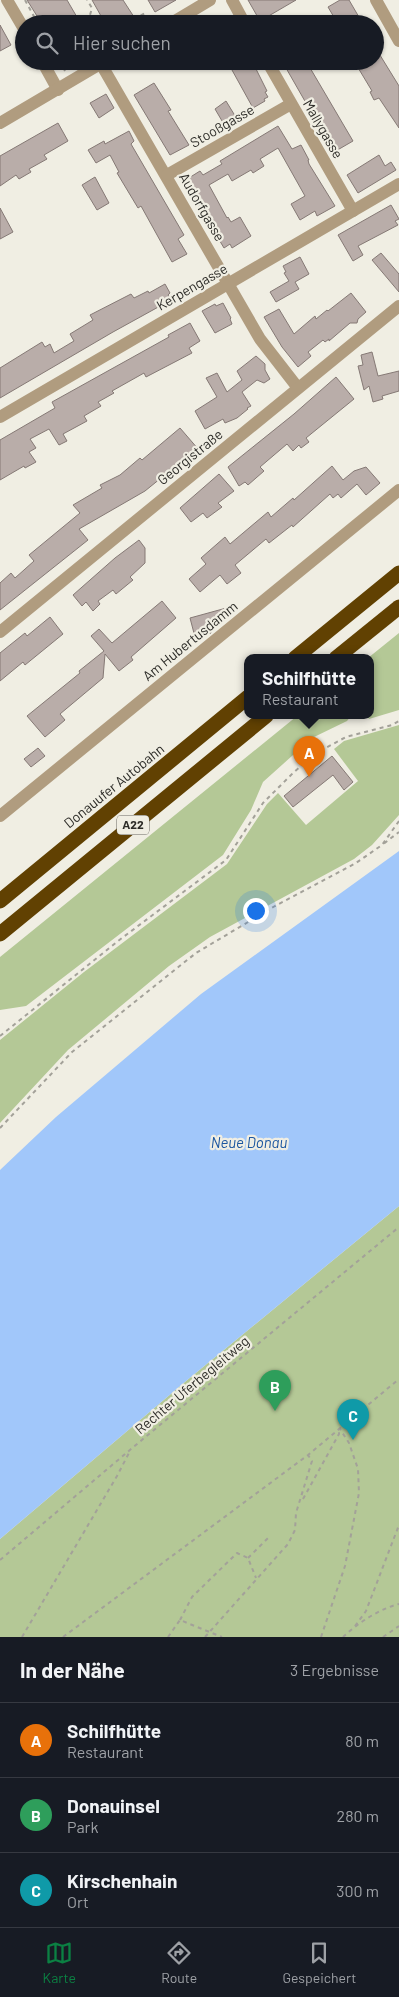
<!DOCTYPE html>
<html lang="de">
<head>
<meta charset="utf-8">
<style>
  body { margin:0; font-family:Barlow,sans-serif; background:#20242c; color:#f1f3f6 }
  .you { position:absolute; left:255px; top:910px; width:18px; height:18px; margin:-12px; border:4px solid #fff; border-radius:50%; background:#1a73e8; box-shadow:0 0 0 8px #1a73e833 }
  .badge { display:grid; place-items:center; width:32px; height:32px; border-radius:50%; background:#0b8043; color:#fff; font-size:16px; font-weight:700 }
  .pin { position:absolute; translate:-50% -41px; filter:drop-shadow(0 1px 2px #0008) }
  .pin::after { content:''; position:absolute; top:26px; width:18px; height:15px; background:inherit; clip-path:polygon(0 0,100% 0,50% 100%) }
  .popup { position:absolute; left:244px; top:654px; width:130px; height:65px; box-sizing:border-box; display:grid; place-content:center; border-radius:10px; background:#171b24; filter:drop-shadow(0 1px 4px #0005); font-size:16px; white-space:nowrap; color:#9ea1a6 }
  .popup b { font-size:19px; color:#f1f3f6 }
  .popup::after { content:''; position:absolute; left:50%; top:100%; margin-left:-10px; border:10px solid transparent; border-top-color:#171b24 }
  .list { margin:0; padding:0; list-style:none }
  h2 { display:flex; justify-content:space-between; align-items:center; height:65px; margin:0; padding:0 20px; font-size:21px }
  h2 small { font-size:16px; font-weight:400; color:#9ea1a6 }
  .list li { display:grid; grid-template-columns:32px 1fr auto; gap:15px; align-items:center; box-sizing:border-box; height:75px; padding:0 20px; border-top:1px solid #363941 }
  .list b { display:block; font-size:19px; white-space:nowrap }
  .list p { margin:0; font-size:16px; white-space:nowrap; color:#9ea1a6 }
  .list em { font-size:16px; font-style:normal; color:#9ea1a6 }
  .icon { flex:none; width:28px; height:28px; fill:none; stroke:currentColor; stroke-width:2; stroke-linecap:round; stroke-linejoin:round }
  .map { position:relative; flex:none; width:399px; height:1637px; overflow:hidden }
  .search { position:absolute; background:#171b24; box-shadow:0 1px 4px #0004; left:15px; right:15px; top:15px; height:55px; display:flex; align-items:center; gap:12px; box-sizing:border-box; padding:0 18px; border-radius:28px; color:#9ea1a6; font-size:19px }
  .sheet { height:290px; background:#171b24 }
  nav { display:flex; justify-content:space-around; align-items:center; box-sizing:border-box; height:70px; border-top:1px solid #363941; background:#171b24; font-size:14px; color:#9ea1a6 }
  nav a { display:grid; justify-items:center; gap:2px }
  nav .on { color:#0b8043 }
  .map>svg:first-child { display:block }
</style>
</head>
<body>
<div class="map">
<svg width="399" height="1637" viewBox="0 0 399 1637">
  <rect width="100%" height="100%" fill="#f0eee3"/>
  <!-- green -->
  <g fill="#b4c896">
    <path d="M399,633V710L369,719L367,716H370V658H368Z"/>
    <path d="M297,716H351L347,721L312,738L263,782L251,810L223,855L26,1006L0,1010V957Z"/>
    <path d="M399,725V815L372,845L354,859L210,937L169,966L68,1050L0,1123V1040L84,972L227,864L267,804L278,793L306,825L358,781L334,749L344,741Z"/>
    <path d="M399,1206V1637H0V1539L186,1381Z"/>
  </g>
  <!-- water -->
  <path fill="#a1c7fa" d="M399,851V1206L186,1381L0,1539V1170L56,1117L201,994Z"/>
  <!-- building -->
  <g fill="#b9ada9" stroke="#857975">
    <path d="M27,0H67L81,24H42Z"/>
    <path d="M92,0H123L134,17L123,24H89L101,16Z"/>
    <path d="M148,0H176L155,12Z"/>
    <path d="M248,0H296L260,21Z"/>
    <path d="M340,0H349L363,24H338L328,7Z"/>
    <path d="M0,25L11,45L0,51Z"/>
    <path d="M375,47L399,86V128L379,98L374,100L370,92L372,91L354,61H375Z"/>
    <path d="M227,61H252L267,91L265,92L268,97L264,99L265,101L253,108Z"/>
    <path d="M282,61H306L353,141L334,152Z"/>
    <path d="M154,83L171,110L168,111L189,145L170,155L134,95Z"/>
    <path d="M106,94L114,108L99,118L90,103Z"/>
    <path d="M226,101L237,119L225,126L215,109Z"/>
    <path d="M58,123L68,141L44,155L47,159L29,169L31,172L19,179L16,175L0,186V156Z"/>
    <path d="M278,126L292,149L301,145L309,160H308L309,164L335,206L317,216L315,211L300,220L291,204L305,196L278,148L260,159L264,166L253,173L251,170L232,181L228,174L209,185L227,218L228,217L231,222L240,217L251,236L232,248L230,244L224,248L184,181L200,171L203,175L222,164L220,161Z"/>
    <path d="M129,131L134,141L131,144L184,235L178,239L187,254L172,262L141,206L138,208L117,173L119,172L110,155L96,163L88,150L104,141L105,144Z"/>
    <path d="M379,155L385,166L391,162L396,170L358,193L347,175Z"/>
    <path d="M95,177L109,203L97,210L82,185Z"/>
    <path d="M391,205L399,219L395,221L398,225L358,246L363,255L353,261L338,235Z"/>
    <path d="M0,208L13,232L0,239Z"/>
    <path d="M381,253L399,274V292L372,260Z"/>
    <path d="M300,257L309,274L295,282L299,289L276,302L270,292L289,281L284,273L286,272L283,266Z"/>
    <path d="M165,284L170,293L168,295L171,300L113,332L0,398V368L42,342L45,347L50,344L54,353L74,341L70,334L93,320L90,315L131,294L134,298L148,291L149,293Z"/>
    <path d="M351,293L366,312L358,319L357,323H350L329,341V339L325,342L323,340L308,352L311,356L298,367L282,347L264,317L279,309L294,334L315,316L316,319L327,310L328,311Z"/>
    <path d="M223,303L231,318L230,319L232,324L215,333L202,311L215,304L216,306Z"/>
    <path d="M190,323L200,341L189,348L192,353L146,377L144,373L112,391L114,393L98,402L101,406L84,416L87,421L63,434L67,441L59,445L49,429L30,439L36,448L29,452L36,462L25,468L24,466L0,480V440L55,408L52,402L169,337L168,335Z"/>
    <path d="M372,352L378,376L399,371V391L382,396L383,399L373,402L369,386L364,390L358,366L363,365L361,355Z"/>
    <path d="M256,356L265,364V370L270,379L264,383L257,380L242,392L251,406L247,408L248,409L237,418L225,423L223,419L205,429L195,411L217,397L206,378L217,373L227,392L242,380L237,371Z"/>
    <path d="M336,377L354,399L306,438L309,442L301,448L299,445L293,451L287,444L260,467L264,471L248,485L245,482L239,486L228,467L294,414Z"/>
    <path d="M180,428L199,450L188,459L187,457L145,491L79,529L88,540L0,610V583L11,573L15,578L34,561L29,555L80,513L73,505L102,488L100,485L120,475L140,458L142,460Z"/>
    <path d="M332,466L343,480L354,471L366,467L380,483L366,495L357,484L341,498L338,494L333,498L330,494L293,527L292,525L269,543L266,539L235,565L241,573L227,584L220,575L200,592L189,579L206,564L201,558L225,537L230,544L268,512L271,517L293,498L294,500Z"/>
    <path d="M219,474L234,491L218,503L222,507L207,518L203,513L191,522L180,508Z"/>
    <path d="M139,540L145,548V563L130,577L133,580L116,594L113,590L98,601L100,604L93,611L86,602L82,606L73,595L115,558Z"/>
    <path d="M162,601L176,618L131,657L133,660L119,671L105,654L103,678L60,714L65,720L45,737L27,716L80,673L79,671L104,651L91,636L99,629L112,643Z"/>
    <path d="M230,607L209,624L211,633L195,637L190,618Z"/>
    <path d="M50,617L63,634L25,665L23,662L0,681V653L25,633L27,636Z"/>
    <path d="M38,748L45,756L31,767L24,759Z"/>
    <path d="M332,756L353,782L344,790L333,775L293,807L284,796Z"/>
  </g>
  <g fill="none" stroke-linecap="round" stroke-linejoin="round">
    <!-- path -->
    <g stroke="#a3a199" stroke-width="2" stroke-dasharray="4 4" stroke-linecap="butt">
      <path d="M25,0L38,24"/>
      <path d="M77,24L90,15L92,8L87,0"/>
      <path d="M127,24L145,13L151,23L158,19"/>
      <path d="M16,40L24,53"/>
      <path d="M60,61L65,71"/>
      <path d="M399,821L382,845L399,832"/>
      <path d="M0,1036L118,941L226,860L263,803L294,772L318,752L346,737L392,725L399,721"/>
      <path d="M0,1128L72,1052L196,953L275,906L356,863L382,845"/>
      <path d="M303,1499L339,1434V1428"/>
      <path d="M248,1558L268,1538"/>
      <path d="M0,1560L131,1449L399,1227"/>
      <path d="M180,1620L192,1597L237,1553L248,1558L256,1578"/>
      <path d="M355,1626L366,1611L399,1525"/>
      <path d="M22,1637L117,1476L130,1451"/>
      <path d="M63,1637L308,1455L399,1379"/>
      <path d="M168,1637L180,1620L222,1637"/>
      <path d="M205,1637L288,1544L295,1530L296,1513L312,1461L308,1455"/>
      <path d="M321,1637L345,1566L359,1493L358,1469L349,1443L340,1429"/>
      <path d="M343,1637C358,1623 379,1609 399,1604"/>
      <path d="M383,1637L399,1626"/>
    </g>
    <!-- minor -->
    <g stroke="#b09c7f" stroke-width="12">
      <path d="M7,0L24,29"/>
      <path d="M232,0L245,24"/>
      <path d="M376,0L399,41"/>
      <path d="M42,61L58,90"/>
      <path d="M267,61L353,211"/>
      <path d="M101,64L260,339L298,388"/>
      <path d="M167,175L291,104"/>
      <path d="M0,417L399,184"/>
      <path d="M0,632L399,306"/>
      <path d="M0,816L399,490"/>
    </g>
    <!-- tertiary -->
    <g stroke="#b09c7f" stroke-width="12">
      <path d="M170,24L210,0"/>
      <path d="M0,123L105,61"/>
    </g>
    <!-- motorway -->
    <g stroke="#614102" stroke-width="15">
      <path d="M295,658L399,573"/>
      <path d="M336,658L399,607"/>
      <path d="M0,901L248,697"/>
      <path d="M0,934L266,716"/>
    </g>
  </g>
  <g text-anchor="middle" stroke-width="4.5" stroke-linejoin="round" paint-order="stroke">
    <!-- shield labels -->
    <rect fill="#f0eee3" stroke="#686660" stroke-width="1" x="117" y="815.5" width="32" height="19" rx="4"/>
    <g font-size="12" font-weight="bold" fill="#2d2c28">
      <text x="133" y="829">A22</text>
    </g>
    <!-- street labels -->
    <g font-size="14" fill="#2d2c28" stroke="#f0eee3">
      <text transform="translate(222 126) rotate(-30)" y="5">Stooßgasse</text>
      <text transform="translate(323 129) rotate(60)" y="5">Mallygasse</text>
      <text transform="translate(202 207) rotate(60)" y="5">Audorfgasse</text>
      <text transform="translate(192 287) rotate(-30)" y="5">Kerpengasse</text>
      <text transform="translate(190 457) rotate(-39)" y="5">Georgistraße</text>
      <text transform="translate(190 641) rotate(-39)" y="5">Am Hubertusdamm</text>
      <text transform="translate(114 786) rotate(-39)" y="5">Donauufer Autobahn</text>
      <text transform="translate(192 1385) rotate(-40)" y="5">Rechter Uferbegleitweg</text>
    </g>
    <!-- water labels -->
    <g font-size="15" font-style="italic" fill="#1b56a0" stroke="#f0eee3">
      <text x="249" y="1148">Neue Donau</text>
    </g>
  </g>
</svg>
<div class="you"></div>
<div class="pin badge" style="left:309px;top:777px;background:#e8710a">A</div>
<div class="popup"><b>Schilfhütte</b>Restaurant</div>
<div class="pin badge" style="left:275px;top:1411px;background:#2e9e5b">B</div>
<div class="pin badge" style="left:353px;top:1440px;background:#0f9aa8">C</div>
<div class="search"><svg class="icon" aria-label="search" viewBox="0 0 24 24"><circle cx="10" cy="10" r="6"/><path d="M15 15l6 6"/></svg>Hier suchen</div>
</div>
<section class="sheet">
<h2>In der Nähe<small>3 Ergebnisse</small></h2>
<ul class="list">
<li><span class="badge" style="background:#e8710a">A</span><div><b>Schilfhütte</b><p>Restaurant</p></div><em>80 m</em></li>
<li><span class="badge" style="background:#2e9e5b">B</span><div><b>Donauinsel</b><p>Park</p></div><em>280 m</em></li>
<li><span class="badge" style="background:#0f9aa8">C</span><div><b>Kirschenhain</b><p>Ort</p></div><em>300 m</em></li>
</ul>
</section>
<nav>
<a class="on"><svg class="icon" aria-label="map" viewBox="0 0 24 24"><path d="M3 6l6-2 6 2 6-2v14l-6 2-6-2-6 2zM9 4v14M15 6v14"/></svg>Karte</a>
<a><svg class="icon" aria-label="directions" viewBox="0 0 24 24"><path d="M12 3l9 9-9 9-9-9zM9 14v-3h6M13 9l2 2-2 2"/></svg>Route</a>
<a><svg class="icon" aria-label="saved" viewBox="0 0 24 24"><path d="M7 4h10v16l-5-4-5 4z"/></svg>Gespeichert</a>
</nav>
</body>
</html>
